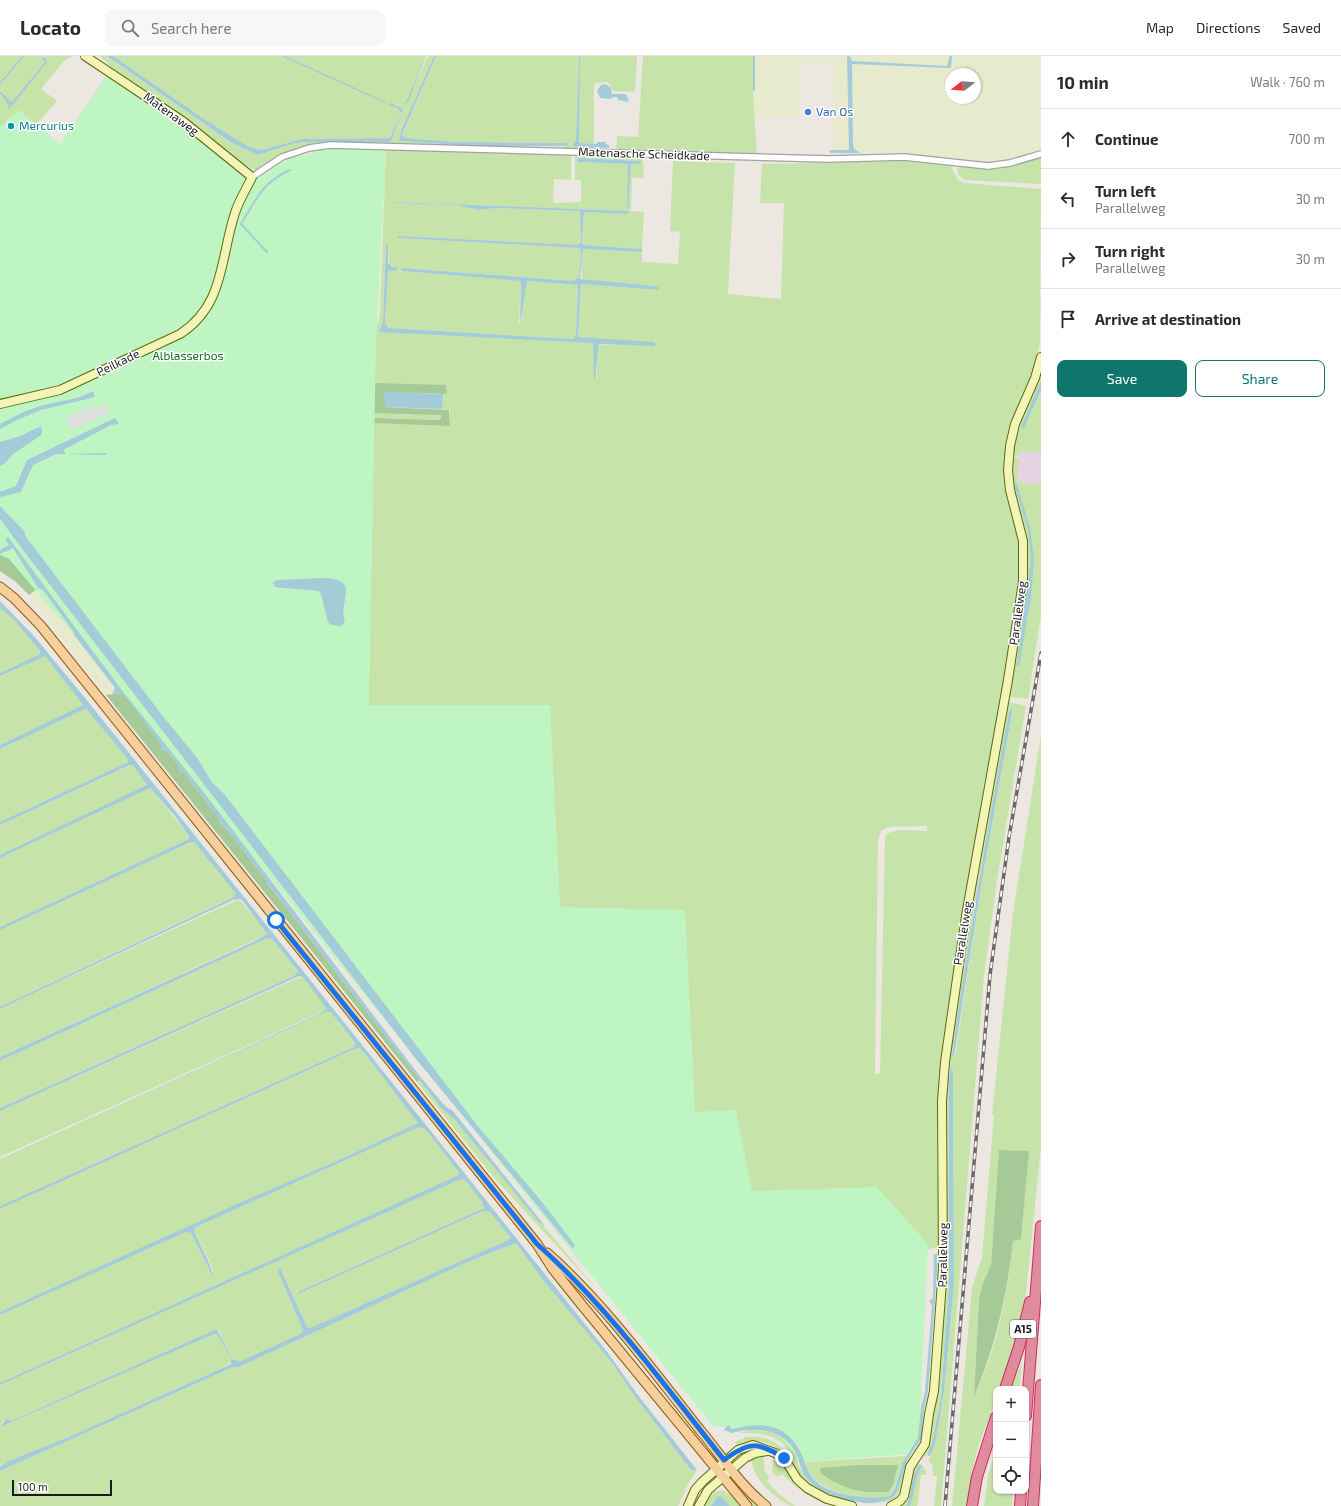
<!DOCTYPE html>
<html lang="en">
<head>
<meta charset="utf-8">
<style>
  body { margin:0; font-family:"Exo 2",sans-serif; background:#f7f7f7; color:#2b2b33 }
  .controls { position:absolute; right:12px; bottom:12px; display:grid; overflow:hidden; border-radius:8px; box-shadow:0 1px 3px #0004 }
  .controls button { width:36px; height:36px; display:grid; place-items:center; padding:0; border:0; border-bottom:1px solid #e1e1e2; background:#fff; color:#2b2b33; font:20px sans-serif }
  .compass { position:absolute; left:945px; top:12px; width:36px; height:36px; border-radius:50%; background:#fff; box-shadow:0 1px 3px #0004; rotate:253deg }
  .scale { position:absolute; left:12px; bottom:10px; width:100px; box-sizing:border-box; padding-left:4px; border:2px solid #1b1b1b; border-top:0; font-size:11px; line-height:14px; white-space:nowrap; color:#1b1b1b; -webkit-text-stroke:3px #fff; paint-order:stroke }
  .stop { position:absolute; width:12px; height:12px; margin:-9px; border:3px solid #1a73e8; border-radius:50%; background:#fff }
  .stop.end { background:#1a73e8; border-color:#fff; box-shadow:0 1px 4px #0008 }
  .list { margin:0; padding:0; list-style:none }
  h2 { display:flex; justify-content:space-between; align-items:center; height:52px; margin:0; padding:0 16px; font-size:17px }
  h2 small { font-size:13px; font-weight:400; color:#7c7c81 }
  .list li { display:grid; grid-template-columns:26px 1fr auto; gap:12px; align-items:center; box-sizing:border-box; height:60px; padding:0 16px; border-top:1px solid #e1e1e2 }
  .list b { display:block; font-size:15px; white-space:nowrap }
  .list p { margin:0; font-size:13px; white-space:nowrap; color:#7c7c81 }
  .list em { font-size:13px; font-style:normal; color:#7c7c81 }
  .actions { display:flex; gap:8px; padding:12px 16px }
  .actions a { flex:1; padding:9px 0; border:1px solid #0f766e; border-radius:8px; text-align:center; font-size:14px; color:#0f766e }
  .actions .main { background:#0f766e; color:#fff }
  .icon { flex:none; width:22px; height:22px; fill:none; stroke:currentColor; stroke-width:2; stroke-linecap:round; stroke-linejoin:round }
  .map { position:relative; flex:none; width:1041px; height:1450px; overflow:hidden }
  header { display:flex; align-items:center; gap:24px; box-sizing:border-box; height:56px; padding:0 20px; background:#fff; border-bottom:1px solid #e1e1e2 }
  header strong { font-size:19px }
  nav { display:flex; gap:22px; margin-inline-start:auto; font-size:14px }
  .search { width:280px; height:36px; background:#f7f7f7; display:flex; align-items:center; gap:10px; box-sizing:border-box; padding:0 14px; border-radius:8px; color:#7c7c81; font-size:15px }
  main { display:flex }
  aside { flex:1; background:#fff }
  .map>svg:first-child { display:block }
</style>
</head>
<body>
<header>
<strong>Locato</strong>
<div class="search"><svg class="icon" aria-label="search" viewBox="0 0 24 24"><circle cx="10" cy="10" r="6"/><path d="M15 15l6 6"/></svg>Search here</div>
<nav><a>Map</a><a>Directions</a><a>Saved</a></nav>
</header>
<main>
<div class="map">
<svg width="1041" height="1450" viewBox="0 0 1041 1450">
  <rect width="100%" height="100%" fill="#ece8e1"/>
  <!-- industrial -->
  <path fill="#e5d3e1" d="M1019,395L1041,397V428L1017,426Z"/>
  <!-- farmland -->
  <g fill="#e8eacd" fill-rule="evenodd">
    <path d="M755,0H847L849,94L834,95L833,6H799V60L754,61L752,35H755Z"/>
    <path d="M850,0H950L947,10L852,5Z"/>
    <path d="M952,0H1041V96L1003,106L989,108L893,96H861L854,93L852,8L950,12ZM951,18H975V42H951Z"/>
    <path d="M38,532L115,632L112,638L106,639L29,539Z"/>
  </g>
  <!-- grass -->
  <g fill="#c6e4a9" fill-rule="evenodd">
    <path d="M0,0H22L0,26Z"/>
    <path d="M24,0H40L45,6L12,46L0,35V29Z"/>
    <path d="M43,0H73L64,5L41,33L57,45L33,72L0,83V39L10,49L47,5Z"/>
    <path d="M99,0H107L232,87L258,99L292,88L304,86H391L403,53L390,49L397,52L401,57L390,82L302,83L262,94L249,91L204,63L113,0H281L385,47L285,0H426L406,48L428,0H434L401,75L399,85L474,90L564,91L567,90V87L455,86L405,82L402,80L436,0H579L576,85L572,89L575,91H594V95L314,89L256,114L241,108L112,14L107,6Z"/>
    <path d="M580,0H637L635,36L613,35L608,26L594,27V88L579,87Z"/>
    <path d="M643,0H753V36L757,99L616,95L617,80L638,81Z"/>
    <path d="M386,93L569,98L571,101V124L554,123L553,147L581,146V124H575V101L578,99L634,100L643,102L644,122H632L631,155L644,156L642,193L583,189L582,188L584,156L628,158L631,107H641V105L578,102L577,106L628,108V150L626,155L396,146L397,147L455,149L479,154L496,152L580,155L581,186L578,189L398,180V182L579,192L581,196L579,221L573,225L403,212L402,215L521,225L519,267H521L524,232L527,225L578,229L576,278L574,282L571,283L389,272L385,269L388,216L389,214L397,215L398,212L389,210L388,188H386L383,265L379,275L593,287L596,324L599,289L655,287L578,281L581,228L657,234L656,230L582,224V195L583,193L642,196V206L678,208L680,176L670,175L673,105L735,107L728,238L781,243L784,147H760L762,108L902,105L951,110L957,123L964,127L1041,133L1040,287L1036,309L1007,385L1020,480L1021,520L998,664L969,825L943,997L940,1190L938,1192L926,1193L746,1141L677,1064L546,863L369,660L97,322L371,274L378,268L380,257ZM446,330L447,338H443L442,353L450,354V370L375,362L439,364L440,359L374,353ZM927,770V775C916,775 893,771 885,780L880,1017L875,1018L878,783L882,774L888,771Z"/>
    <path d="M1041,101V128L966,124L959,120L957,113L959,110L997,113Z"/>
    <path d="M1041,313V325L1024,372L1041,334V397L1019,395V400L1012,399L1017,370Z"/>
    <path d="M1012,401H1019L1017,426L1041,428V560L1028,643L1010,641L1011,625L1027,510L1025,475L1012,427Z"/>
    <path d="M0,552L14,564L40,595V598L0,617Z"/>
    <path d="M42,600H45L83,649L0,689V620Z"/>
    <path d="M1009,646L1026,650L997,825L984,920L941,1450H934L937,1420H933L932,1408L928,1405L935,1388L944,1336L954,1228L953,1015L951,1010L949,1019V1227L941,1342L932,1388L925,1402L923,1398L947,1199L945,1039L948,1009L951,1007V1005L949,1004L969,859ZM1010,652L1012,657L982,824L955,1001L952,999L979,822Z"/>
    <path d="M84,653L87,654L127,702L128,706L0,766V693Z"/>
    <path d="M1041,679V1091L1025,1247L1011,1305L1000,1333H996C996,1352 986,1368 980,1386C973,1406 970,1429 968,1450H952L972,1232L982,1201L994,1059H992L1013,857ZM999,1094L1028,1095L1021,1182L1013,1185C1007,1237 998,1293 974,1340L979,1243L983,1227L991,1209Z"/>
    <path d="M131,709H133L145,724L146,730L0,799V769Z"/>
    <path d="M150,732L188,778L187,784L0,871V802Z"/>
    <path d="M194,786L236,838L235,840L0,951V874L169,796Z"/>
    <path d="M239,843L267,876L266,879L0,1001V953Z"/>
    <path d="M268,882H271L298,915L294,920L0,1052V1005Z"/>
    <path d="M302,920L326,950V954L0,1101V1055Z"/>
    <path d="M326,956H331L355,987L354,991L0,1150V1103Z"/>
    <path d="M357,992L361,993L418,1067L416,1069L0,1256V1153Z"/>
    <path d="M420,1024L442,1053L454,1063L599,1236L496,1124L417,1026Z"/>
    <path d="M419,1071H422L425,1073L458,1115L459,1119L456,1121L0,1327V1259L186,1176L191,1177L213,1221C216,1211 199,1187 194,1176L196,1171Z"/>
    <path d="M461,1123L465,1124L482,1146L484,1152L298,1236V1238L483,1155L490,1156L509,1179L508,1184L310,1272L307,1271L280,1212L277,1213L303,1274L300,1278L241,1305L234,1303L225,1311L71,1380L9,1405L0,1411V1371L214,1278H217L228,1298L218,1273L11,1365L4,1364L0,1370V1329Z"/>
    <path d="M516,1187L542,1223L613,1308L633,1338L691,1414H697L687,1430L678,1450H0V1415L233,1311H239L470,1205Z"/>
    <path d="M1022,1306L1020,1333H1011Z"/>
    <path d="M752,1373L768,1375L785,1383L796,1398L800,1413L813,1429L868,1447L892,1442C901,1433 901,1403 913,1399L906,1410L900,1435L893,1445C863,1450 818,1445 799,1418C792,1407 792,1395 781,1386C768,1376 753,1377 738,1377Z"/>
    <path d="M746,1381C764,1380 776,1383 787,1399C771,1386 757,1381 738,1390L735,1386Z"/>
    <path d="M996,1388V1435H1013L1012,1450H984L988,1421Z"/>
    <path d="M763,1400L765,1415L769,1421L767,1425L779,1438L795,1450C783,1450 760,1428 755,1417C753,1412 752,1407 750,1402Z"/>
    <path d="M907,1400C899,1413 898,1428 890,1440C863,1445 813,1438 805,1406Z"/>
    <path d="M774,1401L785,1408L790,1420L805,1434L841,1450C818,1450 798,1433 782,1418L777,1421L772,1416Z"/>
    <path d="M921,1408L926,1415L927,1419H921L918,1447L917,1450H910L916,1422L922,1411L920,1409L912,1426L907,1450H900L903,1445L913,1413L916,1409Z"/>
    <path d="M732,1421L741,1434L759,1450H752L730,1424Z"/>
    <path d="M722,1434L732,1439L741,1450H730L722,1441L719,1440L715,1443L711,1450H704L714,1436Z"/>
  </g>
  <!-- forest -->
  <g fill="#a6c998">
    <path d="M375,327L446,329L447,338L385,336V351L449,354L450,370L373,367L375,362L439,364L441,361L440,359L374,357Z"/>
    <path d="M12,492L38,532L29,539L16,526L0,515V498Z"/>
    <path d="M123,637L162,689L161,693C168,695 179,707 180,716L184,717L220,764L221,770L226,772L266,824L267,829L270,831L420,1024L417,1026L106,639Z"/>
    <path d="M999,1094L1029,1095L1021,1183L1013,1185C1007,1240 995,1291 974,1341L979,1243L983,1227L991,1209Z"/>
    <path d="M859,1409H898L893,1428L889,1436C857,1437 847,1434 821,1418L820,1412Z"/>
  </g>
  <!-- park -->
  <path fill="#bff5c3" d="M108,17L201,82L255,124L288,103L330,92L386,95L376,286L369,649H550L560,851L685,854L695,1056L736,1054L752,1135L877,1131L928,1188L919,1381L911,1398L801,1406L777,1377L713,1370L161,687L120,633L9,503L0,499V70L19,54L60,88Z"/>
  <!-- parking -->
  <path fill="#dfdfdf" d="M92,349L95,354L104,349L110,356L74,373L66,363Z"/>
  <!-- water -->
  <g fill="#a3ccd8">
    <path d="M22,0H24L0,29V26Z"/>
    <path d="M40,0L45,2L47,6L16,45L7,54L9,49L0,38V35L12,46L45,6Z"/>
    <path d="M107,0H113L204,63L249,91L262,94L302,83L390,82L401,57L397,52L389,49L390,47L403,53L391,86H304L292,88L258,99L232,87Z"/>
    <path d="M281,0H285L386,46L385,47Z"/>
    <path d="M426,0L408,46L405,48Z"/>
    <path d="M434,0H436L402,79L405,82L455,86L567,87V90H474L399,85L401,75Z"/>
    <path d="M579,0H580L579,87L597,88V86H606V88L609,89V92L575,91L572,89L576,85Z"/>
    <rect x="753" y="0" width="2" height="35"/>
    <path d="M847,0H850L852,5L947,10L950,0H952L951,12L852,8L853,89L854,93L861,97H831L829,96L831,94H849Z"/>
    <path d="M606,28L611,32L612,38H626L629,46L618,44L617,41H612L611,43L600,42L597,35L601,29Z"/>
    <path d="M578,102L641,105V107L631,108L628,158L584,156L582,187L583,189L642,193V196L583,193L580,223L656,230L659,232L658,234L581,228L578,281L655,286V290L599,288L595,324L594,323L593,287L379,276L383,265L386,188H388V207L392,211H398L397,215L389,214L388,216L385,268L389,272L571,283L574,282L576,278L578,229L527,225L520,268L521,225L402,215V212L573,225L579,221L581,196L579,192L398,182V180L578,189L581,186L580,155L496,152L479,154L455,149L396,147V146L627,155L628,108L577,106Z"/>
    <path d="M1041,325V334L1024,372L1021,371Z"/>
    <path d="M93,335L95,341L41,354L17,364L0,373V368C12,362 24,355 37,351C55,345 75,345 93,335Z"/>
    <path d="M384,336L443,338L442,353L385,351Z"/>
    <path d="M115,362L119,367L118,368L111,369L63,394L66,398L106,397L107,399L56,398L33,409L21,436L0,441V436L16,430L27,404Z"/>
    <path d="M41,370L42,376L41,379L12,399L5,407L0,410V386L20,380Z"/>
    <path d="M1017,428L1030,472L1034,503L1031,541L1019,610H1017V607L1031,503L1028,473L1014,429Z"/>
    <path d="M0,450L24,475L26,481L162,659L198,703L211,725L225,739L477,1069L542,1146L575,1189L573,1193L416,1003L23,494L0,463Z"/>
    <path d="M8,481L121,633L209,743L422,1023L446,1051L452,1054L545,1170L539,1166L454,1063L442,1053L270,831L266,829V824L226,772L221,770L220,764L184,717L180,716C179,707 168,695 161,693V689L123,637L112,638L115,632L75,580L73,575L43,534L38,532L13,492L0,498V494L9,489L5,483Z"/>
    <path d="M323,522C362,523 338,545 345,565L342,570L331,569L328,566L321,538L318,535L275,531L273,526L277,524Z"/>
    <path d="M0,545L34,580L90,648L608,1297L637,1338L697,1414H691L633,1338L613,1308L542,1223L516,1187L470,1205L239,1311H233L0,1415V1411L9,1405L71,1380L225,1311L231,1308V1303L241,1305L300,1278L303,1274L277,1213L280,1212L307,1271L310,1272L508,1184L510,1181L490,1156L483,1155L298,1238V1236L484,1152L482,1146L465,1124L461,1123L0,1329V1327L459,1119L458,1115L425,1073L419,1071L196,1171L194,1176L208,1204L214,1221H213L191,1177L186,1176L0,1259V1256L244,1145L341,1103L418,1067L361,993L357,992L0,1153V1150L354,991L355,987L331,956H326L0,1103L319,958L327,953L302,920L297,921L0,1055V1052L294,920L298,915L271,882H268L0,1005V1001L257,884L267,878L242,844L239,843L233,844L0,953V951L232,842L236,838L194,786L189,787L0,874V871L187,784L189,780L174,759L150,732L0,802V799L147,729L133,709H130L0,769V766L128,706L127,702L87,654L85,653L0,693V689L83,649L45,600L0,620V617L40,598V595L14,564L0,552Z"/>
    <path d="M1011,652L1012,657L982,824L954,1001L952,999C968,884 988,770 1009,656Z"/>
    <path d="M951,1010L953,1015L954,1228L944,1336L935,1388L930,1400L927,1399L932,1388L941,1342L949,1227V1025Z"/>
    <path d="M934,1198H937L938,1202L928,1335L924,1353L921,1383L907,1404L897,1436L892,1442C884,1444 876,1448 868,1447C848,1446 817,1437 805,1420C800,1413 800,1405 796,1397C784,1373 755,1370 732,1377L724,1374L728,1369L732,1373C760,1367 784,1365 800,1395C805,1404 806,1414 813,1422C827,1440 870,1444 890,1440L895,1432L903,1406L918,1382L921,1351L925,1336L932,1249L929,1245L933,1242Z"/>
    <path d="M217,1273L229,1298H228L217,1278H214L0,1371L6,1363L11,1365Z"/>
    <path d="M919,1409L922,1410C914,1423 915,1437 910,1450H907L914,1419Z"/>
    <path d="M721,1440L730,1450H711L717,1441Z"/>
  </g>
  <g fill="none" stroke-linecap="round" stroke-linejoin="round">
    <!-- stream -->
    <path stroke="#a3ccd8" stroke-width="2" d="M267,196L241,168C257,142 262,127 290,114"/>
    <!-- street casing -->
    <g stroke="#a2a2a2" stroke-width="8">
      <path id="street" d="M252,121L282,101L309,92L330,89L828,103L904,101L988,110L1010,107L1041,98"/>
    </g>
    <!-- secondary casing -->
    <g stroke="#5f690b" stroke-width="10">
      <g id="secondary">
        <path d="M0,348L60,334L180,278C225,249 220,202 235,157C239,144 247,132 252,121L184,66L85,0"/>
        <path d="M688,1450L695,1434L702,1426L738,1394L753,1389L775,1397L784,1402L797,1423L807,1432L827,1443L852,1450"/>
        <path d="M699,1450L708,1434L745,1402L755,1397L767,1395"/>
        <path d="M891,1450L900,1445L904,1440L910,1411L925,1388L929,1358L934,1335L943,1212L942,1045L945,1006L966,860L1008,624L1023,526V485L1010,434L1008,414L1010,390L1015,368L1035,322L1041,301"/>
      </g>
    </g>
    <!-- primary casing -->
    <g stroke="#895e09" stroke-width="11">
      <g id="primary">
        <path d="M0,531L14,542L41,570L537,1188L553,1213L581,1248L747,1450"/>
        <path d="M547,1197C603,1246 653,1315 700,1374C721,1399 740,1430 766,1450"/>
      </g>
    </g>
    <!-- highway casing -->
    <g stroke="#ca2d64" stroke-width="12">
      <g id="highway">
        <path d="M1005,1333L1019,1291L1030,1246"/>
        <path d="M1026,1360L1041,1170"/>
        <path d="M972,1450L977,1421L996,1361"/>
        <path d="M1020,1450L1021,1435"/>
        <path d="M1033,1450L1041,1329"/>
      </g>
    </g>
    <!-- street -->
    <use href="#street" stroke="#fff" stroke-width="5.5"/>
    <!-- secondary -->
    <use href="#secondary" stroke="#f2f5b6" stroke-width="8"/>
    <!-- primary -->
    <use href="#primary" stroke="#f6cf9c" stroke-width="9"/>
    <!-- highway -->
    <use href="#highway" stroke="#e08c9c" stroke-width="10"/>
    <!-- rail casing -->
    <g stroke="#696969" stroke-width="3.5">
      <path id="rail" d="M945,1450L990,919L1009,781L1041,597"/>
    </g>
    <!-- rail -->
    <use href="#rail" stroke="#fff" stroke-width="2" stroke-dasharray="6" stroke-linecap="butt"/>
  </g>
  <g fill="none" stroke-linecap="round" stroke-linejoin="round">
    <!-- route -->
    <path stroke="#1a73e8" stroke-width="5" d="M276,864L537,1188C608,1251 665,1330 724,1404C748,1386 758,1385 784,1402"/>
  </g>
  <!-- markers -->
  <circle fill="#3f7fe0" stroke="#fff" stroke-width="1.5" cx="808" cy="56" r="4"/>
  <circle fill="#0f9aa8" stroke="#fff" stroke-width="1.5" cx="11" cy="70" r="4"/>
  <g text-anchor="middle" stroke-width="3" stroke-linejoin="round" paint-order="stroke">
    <!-- shield labels -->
    <rect fill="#fff" stroke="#5f5f5f" stroke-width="1" x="1010" y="1264" width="26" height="18" rx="3"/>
    <g font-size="11" font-weight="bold" fill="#1b1b1b">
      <text x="1023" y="1277">A15</text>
    </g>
    <!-- shop labels -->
    <g font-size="12" fill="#366cbe" stroke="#fff" text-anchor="start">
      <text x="816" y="60">Van Os</text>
    </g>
    <!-- street labels -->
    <g font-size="12" fill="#1b1b1b" stroke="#fff">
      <text transform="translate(171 58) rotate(36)" y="4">Matenaweg</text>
      <text transform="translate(644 98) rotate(2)" y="4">Matenasche Scheidkade</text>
      <text transform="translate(118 307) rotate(-26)" y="4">Peilkade</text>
      <text transform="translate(1018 557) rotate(-82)" y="4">Parallelweg</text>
      <text transform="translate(963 877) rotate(-81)" y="4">Parallelweg</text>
      <text transform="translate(943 1199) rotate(-89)" y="4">Parallelweg</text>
    </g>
    <!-- culture labels -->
    <g font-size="12" fill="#0d838f" stroke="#fff" text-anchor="start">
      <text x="19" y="74">Mercurius</text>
    </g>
    <!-- park labels -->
    <g font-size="12" fill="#117119" stroke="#fff">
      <text x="188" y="304">Alblasserbos</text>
    </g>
  </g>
</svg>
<div class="controls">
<button>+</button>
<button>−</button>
<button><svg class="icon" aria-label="locate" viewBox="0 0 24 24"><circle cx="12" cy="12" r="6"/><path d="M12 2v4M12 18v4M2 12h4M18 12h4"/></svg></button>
</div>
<svg class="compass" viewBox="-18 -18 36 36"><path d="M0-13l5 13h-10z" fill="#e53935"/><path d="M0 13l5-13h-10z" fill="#7c7c81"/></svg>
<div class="scale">100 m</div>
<div class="stop" style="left:276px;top:864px"></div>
<div class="stop end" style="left:784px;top:1402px"></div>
</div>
<aside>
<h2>10 min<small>Walk · 760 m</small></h2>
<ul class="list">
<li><svg class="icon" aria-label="ahead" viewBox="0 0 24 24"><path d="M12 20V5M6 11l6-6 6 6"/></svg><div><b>Continue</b></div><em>700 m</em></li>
<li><svg class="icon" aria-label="left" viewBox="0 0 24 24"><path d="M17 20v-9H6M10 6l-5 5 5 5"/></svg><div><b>Turn left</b><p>Parallelweg</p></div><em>30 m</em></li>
<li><svg class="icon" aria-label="right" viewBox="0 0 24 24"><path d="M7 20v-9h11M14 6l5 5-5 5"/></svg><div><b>Turn right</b><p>Parallelweg</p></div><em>30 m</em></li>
<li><svg class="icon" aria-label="arrive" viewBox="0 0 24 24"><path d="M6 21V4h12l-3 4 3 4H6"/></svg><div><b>Arrive at destination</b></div></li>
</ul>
<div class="actions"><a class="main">Save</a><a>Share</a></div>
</aside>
</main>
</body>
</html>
